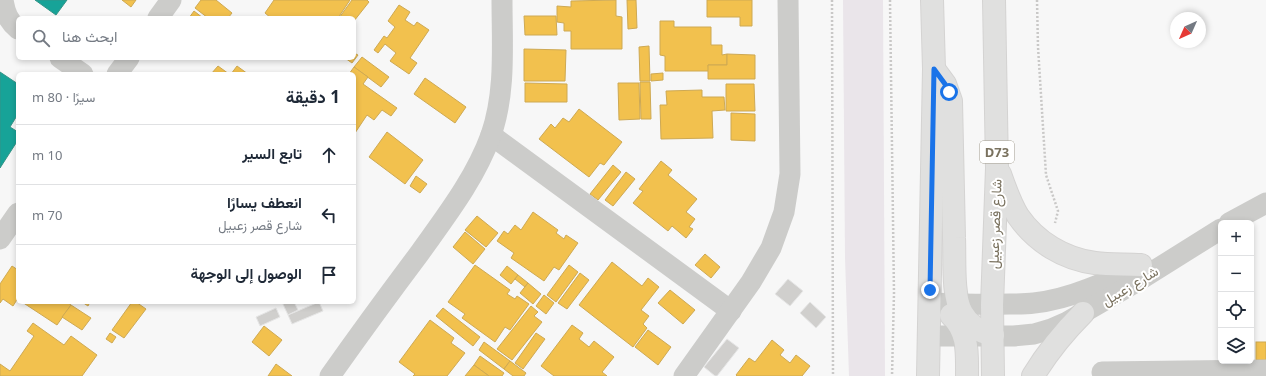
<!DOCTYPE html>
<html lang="ar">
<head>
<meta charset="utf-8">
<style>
  body { margin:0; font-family:"Noto Sans",Vazirmatn,sans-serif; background:#f2f2f3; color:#1f2937; direction:rtl }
  .controls { position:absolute; right:12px; bottom:12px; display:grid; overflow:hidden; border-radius:6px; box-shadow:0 2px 6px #0003 }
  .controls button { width:36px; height:36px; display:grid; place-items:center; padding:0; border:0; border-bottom:1px solid #e0e1e3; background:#fff; color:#1f2937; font:20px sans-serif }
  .compass { position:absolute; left:1170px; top:12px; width:36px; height:36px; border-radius:50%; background:#fff; box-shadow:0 2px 6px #0003; rotate:225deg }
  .stop { position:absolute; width:12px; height:12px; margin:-9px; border:3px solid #1a73e8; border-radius:50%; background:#fff }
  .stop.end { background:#1a73e8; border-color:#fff; box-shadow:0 1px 4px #0008 }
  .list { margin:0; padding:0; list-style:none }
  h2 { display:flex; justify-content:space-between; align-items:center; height:52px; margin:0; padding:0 16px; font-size:17px }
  h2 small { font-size:13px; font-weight:400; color:#747a83 }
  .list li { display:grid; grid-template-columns:26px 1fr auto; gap:12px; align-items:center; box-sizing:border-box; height:60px; padding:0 16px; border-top:1px solid #e0e1e3 }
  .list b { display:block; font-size:15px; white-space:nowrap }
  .list p { margin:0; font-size:13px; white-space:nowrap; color:#747a83 }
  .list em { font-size:13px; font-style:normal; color:#747a83 }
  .icon { flex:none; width:22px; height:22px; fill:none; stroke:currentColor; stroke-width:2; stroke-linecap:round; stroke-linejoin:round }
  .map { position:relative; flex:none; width:1266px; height:376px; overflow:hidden; direction:ltr }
  .search { position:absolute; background:#fff; box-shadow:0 2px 6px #0003; left:16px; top:16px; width:340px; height:44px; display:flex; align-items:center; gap:10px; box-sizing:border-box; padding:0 14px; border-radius:6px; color:#747a83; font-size:15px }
  .panel { position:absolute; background:#fff; box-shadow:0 2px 6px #0003; left:16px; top:72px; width:340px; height:232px; border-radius:6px; direction:rtl }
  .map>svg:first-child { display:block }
</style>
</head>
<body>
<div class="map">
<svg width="1266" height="376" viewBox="0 0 1266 376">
  <rect width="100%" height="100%" fill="#f7f7f7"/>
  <!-- green -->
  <path fill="#eae5ea" d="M843,0H883L885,376H849L845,258Z"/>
  <!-- homes -->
  <g fill="#f2c14e" stroke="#cea953">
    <path d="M122,0H136L131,7Z"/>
    <path d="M201,0H216L232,13L228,18H208L195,8Z"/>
    <path d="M274,0H350L338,18H271L265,13Z"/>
    <path d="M352,0H367L369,2L354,21V18H339Z"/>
    <path d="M616,0V16L622,17V49H571V31H564V23L557,22V6L571,7V1Z"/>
    <path d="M627,0H636L637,28L628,29Z"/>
    <path d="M707,0H752V26H740V17H707Z"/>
    <path d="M399,5L410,12L405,20L414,26L417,22L429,30L410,58L417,63L409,74L390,61L396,53L385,44L378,53L374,50L384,36L387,38L395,27L388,21Z"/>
    <path d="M194,11L203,18H189Z"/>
    <path d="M524,16H556L557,35H525Z"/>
    <path d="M660,21H674V27H711V45H722V55L727,54V65H708L709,71H665V56L660,55Z"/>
    <path d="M649,46L650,81H640L639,47Z"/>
    <path d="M524,49L566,50L565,81H524Z"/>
    <path d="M354,53L358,55L352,63L345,58H354Z"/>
    <path d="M727,54L755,55V79H708V65H727Z"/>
    <path d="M362,57L389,77L381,87L354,67Z"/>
    <path d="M218,66L229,74H211Z"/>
    <path d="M237,66L248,74H231Z"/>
    <path d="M354,67L368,77L363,84L397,108L391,116L382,110L374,120L367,115L355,133L354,132V74H349Z"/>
    <path d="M663,73V80L651,81V74Z"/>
    <path d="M425,78L466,107L455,123L414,94Z"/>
    <path d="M640,82H650L651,119H641Z"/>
    <path d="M525,83L567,84V102H525Z"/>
    <path d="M618,83H639L640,119L619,120Z"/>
    <path d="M726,84H754L755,111H726Z"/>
    <path d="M702,90V97H724L725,110L712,111L713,138L661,139L660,105H667L666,91Z"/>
    <path d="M579,109L622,142L604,165L600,163L589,177L539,139L551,124L555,128L563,118L569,122Z"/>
    <path d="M731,113L755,114V141L731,140Z"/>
    <path d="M387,132L423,160L405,184L369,157Z"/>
    <path d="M661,161L672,170L668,175L697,199L686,212L695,219L689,227L693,229L686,238L672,226L668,231L633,203L643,191L639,189Z"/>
    <path d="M613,165L621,172L598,200L590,194Z"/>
    <path d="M626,172L635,179L613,206L605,200Z"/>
    <path d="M416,176L427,184L420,193L410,186Z"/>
    <path d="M533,212L558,230L556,233L564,239L566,235L578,243L559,270L554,267L544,281L511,258L514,253L497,241L504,231L508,234L515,225L521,230Z"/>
    <path d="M477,216L498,233L486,247L465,230Z"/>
    <path d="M465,232L485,249L473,264L453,247Z"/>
    <path d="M705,254L720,267L711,278L695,265Z"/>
    <path d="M612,262L642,286L648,278L659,287L641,310L649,316L643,324L647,328L633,347L579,305Z"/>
    <path d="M475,265L510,290L507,294L515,299L517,296L529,304L510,330L505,327L495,342L462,318L465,314L448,302Z"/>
    <path d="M569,265L578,272L556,302L547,295Z"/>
    <path d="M12,266L18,270V298L13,306L3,299L0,303V284Z"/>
    <path d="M507,266L518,275L511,284L500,275Z"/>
    <path d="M580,273L589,280L567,309L558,303Z"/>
    <path d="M518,275L528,283L525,287L515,279Z"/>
    <path d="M528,283L541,294L533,304L520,293Z"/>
    <path d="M670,290L695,310L683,324L658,303Z"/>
    <path d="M544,295L554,303L546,314L536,306Z"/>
    <path d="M22,302H67L71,305L57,325Z"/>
    <path d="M82,302H90L88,306Z"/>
    <path d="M132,302H136L146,309L124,338L112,330Z"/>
    <path d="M71,305L91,318L82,330L62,317Z"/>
    <path d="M531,306L538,312L534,316L542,322L512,360L497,349Z"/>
    <path d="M443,308L480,337L473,346L436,316Z"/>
    <path d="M430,320L454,338L451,343L465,353L447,376H413L415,374L399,362Z"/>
    <path d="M33,323L64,345L71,336L97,355L82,376H0V364L10,371L34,336L27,331Z"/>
    <path d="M572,325L583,333L579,339L589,347L594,341L614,357L602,372L607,376H554L541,366Z"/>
    <path d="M264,326L282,340L269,356L252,342Z"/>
    <path d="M648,330L671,347L658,365L635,347Z"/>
    <path d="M110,333L116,337L112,343L106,339Z"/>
    <path d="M536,333L545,339L523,369L515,363Z"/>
    <path d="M772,340L784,350L780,355L790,363L796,355L810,366L802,376H737L736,375L749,358L755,362Z"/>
    <path d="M484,342L510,361L504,369L479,350Z"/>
    <rect x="1256" y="342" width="10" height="18"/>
    <path d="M480,356L504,373L502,376H489L474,365Z"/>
    <path d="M510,361L526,373L524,376H513L504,369Z"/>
    <path d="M276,364L292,376H268Z"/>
    <path d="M474,365L489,376H465Z"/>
  </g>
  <!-- public -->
  <g fill="#17a398" stroke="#359487">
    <path d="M35,0H67L56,15Z"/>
    <path d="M0,72L18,84V114L10,127L18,132V140L0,168Z"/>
  </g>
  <!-- building -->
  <g fill="#d0cfcd" stroke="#e6e6e6">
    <path d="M788,279L803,291L790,306L775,294Z"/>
    <path d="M282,302H294L298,310L288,315Z"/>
    <path d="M319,302L323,311L292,324L288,315Z"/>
    <path d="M810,302L826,317L816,328L800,313Z"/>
    <path d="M276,308L280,317L260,326L256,317Z"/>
    <path d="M727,339L739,348L717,376H715L704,367Z"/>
  </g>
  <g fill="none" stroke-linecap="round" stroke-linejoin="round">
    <!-- major casing -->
    <g stroke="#d4d3d2" stroke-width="24">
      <g id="major">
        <path d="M934,69L945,84L951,101C952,146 953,192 954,238C955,258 952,296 962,313C969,326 980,332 993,335"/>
        <path d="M1000,174C1005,188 1010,203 1018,216C1036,242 1064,259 1095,263C1110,265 1126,264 1141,265"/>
        <path d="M951,315C969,332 967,354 967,376"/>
        <path d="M928,376L934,69L932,0"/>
        <path d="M993,376L992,305L997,168L994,0"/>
        <path d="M1033,376C1047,353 1064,332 1083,313"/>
      </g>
    </g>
    <!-- path -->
    <g stroke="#c9c8c7" stroke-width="2.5" stroke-dasharray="2 2" stroke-linecap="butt">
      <path d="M832,0L833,376"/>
      <path d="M890,0L894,293L892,376"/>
      <path d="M1037,0L1038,47L1046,175L1058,211L1055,223"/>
    </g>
    <!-- minor -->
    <g stroke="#ccccca" stroke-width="21">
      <path d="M3,0C5,12 8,21 18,29"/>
      <path d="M158,18L171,0"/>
      <path d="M60,58L83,74"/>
      <path d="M117,74L129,58"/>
      <path d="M491,135L731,311"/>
      <path d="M1229,223L1266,203"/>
      <path d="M0,239L18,213"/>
      <path d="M930,303C956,304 983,305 1009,304C1017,304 1026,304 1034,303C1071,299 1107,282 1140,265"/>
      <path d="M929,336H1014L1034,334L1051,329L1067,322L1133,284L1221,229"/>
      <path d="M1102,372L1266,370"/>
      <path d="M330,376C359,335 389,294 419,254C446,216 475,179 491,135C506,92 502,45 502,0"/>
      <path d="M684,376L751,282L771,248L784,212L790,174L788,0"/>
    </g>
    <!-- major -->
    <use href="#major" stroke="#e0e0df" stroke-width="22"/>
  </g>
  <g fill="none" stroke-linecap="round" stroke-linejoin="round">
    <!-- route -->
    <path stroke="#1a73e8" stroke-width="5" d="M930,290L934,69L945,84L949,92"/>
  </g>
  <g text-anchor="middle" stroke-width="4" stroke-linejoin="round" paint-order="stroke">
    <!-- shield labels -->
    <rect fill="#fff" stroke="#a29c8f" stroke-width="1" x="980" y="141" width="34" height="22" rx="3"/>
    <g font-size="13" font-weight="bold" fill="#7a725f">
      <text x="997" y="157">D73</text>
    </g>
    <!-- street labels -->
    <g font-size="14" fill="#7a725f" stroke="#fff">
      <text transform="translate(995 224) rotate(-88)" y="5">شارع قصر زعبيل</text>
      <text transform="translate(1130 286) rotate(-31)" y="5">شارع زعبيل</text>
    </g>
  </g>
</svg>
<div class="controls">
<button>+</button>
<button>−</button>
<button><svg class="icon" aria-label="locate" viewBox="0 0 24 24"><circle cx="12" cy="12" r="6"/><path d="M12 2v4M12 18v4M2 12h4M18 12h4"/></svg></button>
<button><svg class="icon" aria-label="layers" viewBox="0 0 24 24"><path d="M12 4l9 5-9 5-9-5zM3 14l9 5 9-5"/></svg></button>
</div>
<svg class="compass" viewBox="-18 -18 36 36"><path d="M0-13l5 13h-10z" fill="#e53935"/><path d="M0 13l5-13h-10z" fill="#747a83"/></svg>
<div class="stop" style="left:949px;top:92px"></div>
<div class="stop end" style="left:930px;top:290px"></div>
<div class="search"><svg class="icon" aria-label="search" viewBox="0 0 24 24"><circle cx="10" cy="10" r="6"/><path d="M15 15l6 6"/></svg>ابحث هنا</div>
<section class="panel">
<h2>1 دقيقة<small>سيرًا · 80 m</small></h2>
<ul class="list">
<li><svg class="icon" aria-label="ahead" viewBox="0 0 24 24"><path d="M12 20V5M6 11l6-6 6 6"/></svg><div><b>تابع السير</b></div><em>10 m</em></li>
<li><svg class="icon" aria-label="left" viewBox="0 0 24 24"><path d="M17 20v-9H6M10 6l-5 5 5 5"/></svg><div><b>انعطف يسارًا</b><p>شارع قصر زعبيل</p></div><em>70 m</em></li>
<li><svg class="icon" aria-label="arrive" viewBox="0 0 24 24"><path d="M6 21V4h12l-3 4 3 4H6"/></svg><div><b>الوصول إلى الوجهة</b></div></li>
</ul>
</section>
</div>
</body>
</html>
